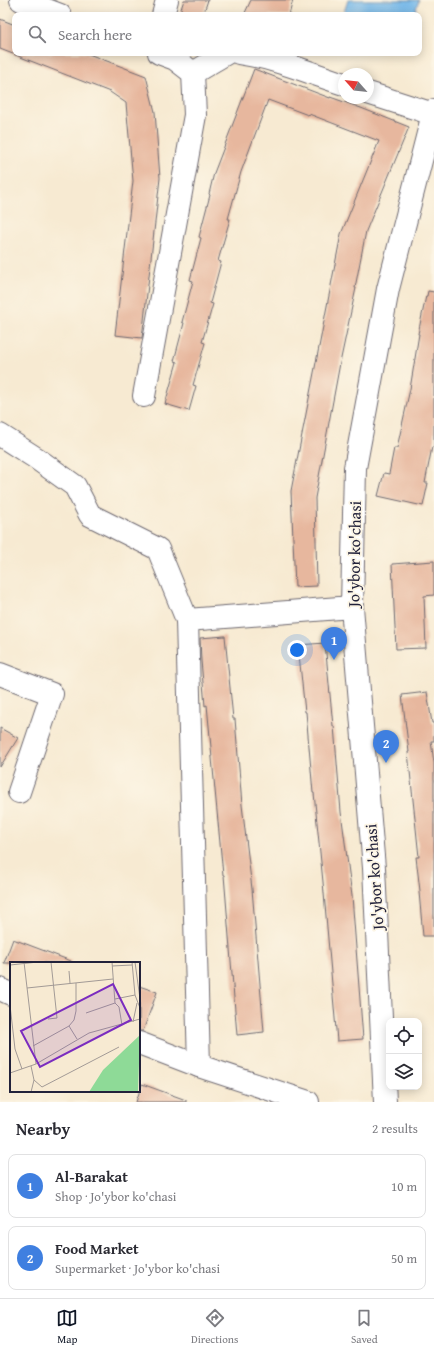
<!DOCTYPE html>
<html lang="en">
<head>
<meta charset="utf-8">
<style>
  body { margin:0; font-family:"Gentium Book Plus",serif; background:#f2f2f3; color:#2b2b33 }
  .controls { position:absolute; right:12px; bottom:12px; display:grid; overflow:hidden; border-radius:8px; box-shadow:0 2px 10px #0003 }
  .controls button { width:36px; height:36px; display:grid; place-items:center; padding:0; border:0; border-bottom:1px solid #e1e1e2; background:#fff; color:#2b2b33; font:20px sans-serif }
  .compass { position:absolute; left:338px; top:68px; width:36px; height:36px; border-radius:50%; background:#fff; box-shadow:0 2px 10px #0003; rotate:297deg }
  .you { position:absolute; left:297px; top:650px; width:14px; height:14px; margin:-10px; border:3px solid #fff; border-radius:50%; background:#1a73e8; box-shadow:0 0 0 6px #1a73e833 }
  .badge { display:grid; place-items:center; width:26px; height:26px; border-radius:50%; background:#111827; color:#fff; font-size:13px; font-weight:700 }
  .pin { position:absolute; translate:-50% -33px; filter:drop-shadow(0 1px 2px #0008) }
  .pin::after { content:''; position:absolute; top:21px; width:14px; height:12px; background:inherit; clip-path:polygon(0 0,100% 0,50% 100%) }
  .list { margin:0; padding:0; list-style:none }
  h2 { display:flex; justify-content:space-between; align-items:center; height:52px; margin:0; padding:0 16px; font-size:17px }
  h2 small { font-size:13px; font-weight:400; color:#7c7c81 }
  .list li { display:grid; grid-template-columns:26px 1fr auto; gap:12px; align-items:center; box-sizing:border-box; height:64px; margin:0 8px 8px; padding:0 8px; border:1px solid #e1e1e2; border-radius:8px }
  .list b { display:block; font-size:15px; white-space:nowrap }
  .list p { margin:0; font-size:13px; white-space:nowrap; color:#7c7c81 }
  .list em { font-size:13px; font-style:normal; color:#7c7c81 }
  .icon { flex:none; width:22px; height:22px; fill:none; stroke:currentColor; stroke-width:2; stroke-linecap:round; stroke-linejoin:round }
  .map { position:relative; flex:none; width:434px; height:1102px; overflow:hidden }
  .search { position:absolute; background:#fff; box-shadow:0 2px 10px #0003; left:12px; right:12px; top:12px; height:44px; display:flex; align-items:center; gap:10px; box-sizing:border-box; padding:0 14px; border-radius:8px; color:#7c7c81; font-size:15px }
  .sheet { height:196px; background:#fff }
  nav { display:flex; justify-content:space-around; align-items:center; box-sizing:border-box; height:56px; border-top:1px solid #e1e1e2; background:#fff; font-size:11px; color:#7c7c81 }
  nav a { display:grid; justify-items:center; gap:2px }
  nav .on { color:#111827 }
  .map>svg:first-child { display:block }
</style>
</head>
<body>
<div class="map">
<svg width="434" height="1102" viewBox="0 0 434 1102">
  <rect width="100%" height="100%" fill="#fcf5e5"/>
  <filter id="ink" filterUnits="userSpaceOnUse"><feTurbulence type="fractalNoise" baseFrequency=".025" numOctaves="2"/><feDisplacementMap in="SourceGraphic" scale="8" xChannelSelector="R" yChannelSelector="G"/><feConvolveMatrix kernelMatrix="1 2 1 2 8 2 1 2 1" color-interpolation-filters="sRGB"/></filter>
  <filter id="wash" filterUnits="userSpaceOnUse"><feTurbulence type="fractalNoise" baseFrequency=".012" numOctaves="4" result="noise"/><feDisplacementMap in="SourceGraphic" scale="16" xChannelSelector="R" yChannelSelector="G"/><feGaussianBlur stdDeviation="0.9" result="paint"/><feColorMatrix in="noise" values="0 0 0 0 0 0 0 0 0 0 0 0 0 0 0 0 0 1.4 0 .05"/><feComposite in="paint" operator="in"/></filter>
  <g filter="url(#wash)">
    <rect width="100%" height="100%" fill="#f7ead2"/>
    <!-- water -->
    <path fill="#73b7e9" stroke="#4a6c92" d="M348,0H419L414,15H343Z"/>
    <g id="blocks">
      <!-- building -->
      <g fill="#e7b79e">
        <path d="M184,0H208L203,15H179Z"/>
        <path d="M251,0H293L289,15H244Z"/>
        <path d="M0,19L15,25V53H86L146,76L155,112L160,178L142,338L115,335L133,181L126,103L110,92L0,49Z"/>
        <path d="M254,69L330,98V97L361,108L409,127L366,231L355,288H356L340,363L315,498L317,586L295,587L291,491L341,234L379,141L309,114L308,115L268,100L241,172L228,219H230L218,261L221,262L210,303L213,304L202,342L205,343L193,385L196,386L189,411L165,404L177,362L174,361L184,323L182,322L193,281L190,280L201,238L199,237L210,195L209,194L214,173Z"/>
        <path d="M428,291L434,292V447H432L425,483H428L423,506L378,496L384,473L389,474L394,448H397L410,389L419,334H418L426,296H427Z"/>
        <path d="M434,561V595L424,596L426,648L396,649L392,564Z"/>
        <path d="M225,636L233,719H235L242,805L252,889L264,1032L237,1035L224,875H223L207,705L205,706L201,660L200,638Z"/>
        <path d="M325,643L333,726H334L341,812L352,896L363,1039L337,1041L323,882L314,793H313L306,712H305L298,645Z"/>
        <path d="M427,692L432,723H434V741H431L434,763V936H423L419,892L420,891L416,857H419L408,752H409L402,695Z"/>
        <path d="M0,728L18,738L0,767Z"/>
        <path d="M13,939L71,961V963H4Z"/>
        <path d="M139,986L157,992L143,1031H139Z"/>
        <path d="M142,1084L186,1100V1102H136Z"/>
      </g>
    </g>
  </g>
  <g filter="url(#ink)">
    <use href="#blocks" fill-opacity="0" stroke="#6d6870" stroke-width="1"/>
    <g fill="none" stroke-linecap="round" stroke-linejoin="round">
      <!-- minor casing -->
      <g stroke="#6d6870" stroke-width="24">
        <g id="minor">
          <path d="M21,0L60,15"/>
          <path d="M163,15L167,0"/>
          <path d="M239,53C275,58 310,73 344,84"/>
          <path d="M193,73L227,53"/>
          <path d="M368,93L433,114"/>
          <path d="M144,396L195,115L193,73L175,59L159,53"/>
          <path d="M0,435L36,458L75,486L90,515L158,549L187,620"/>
          <path d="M0,674L52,694L19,792"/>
          <path d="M0,989L11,994"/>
          <path d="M139,1043L199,1066L308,1102"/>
          <path d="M199,1066L187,620L352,607"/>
          <path d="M385,1102L374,868L352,607L355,468L388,289L434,110"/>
        </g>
      </g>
      <!-- minor -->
      <use href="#minor" stroke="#fff" stroke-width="22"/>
    </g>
  </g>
  <g text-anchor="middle" stroke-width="3.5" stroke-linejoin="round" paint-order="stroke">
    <!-- street labels -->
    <g font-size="16" fill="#22223b" stroke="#fcf5e5">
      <text transform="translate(354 554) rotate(-89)" y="6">Jo'ybor ko'chasi</text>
      <text transform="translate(374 877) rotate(-94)" y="6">Jo'ybor ko'chasi</text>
    </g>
  </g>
  <!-- overview -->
  <g transform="translate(10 962)">
    <rect width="130" height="130" fill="#f7ead2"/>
    <path d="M130,73L128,130H79L93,108Z" fill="#8eda97"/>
    <path fill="none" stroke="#a29a96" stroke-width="1" d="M14,0L26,102M122,0L125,33L130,46M125,0L130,37M0,3L28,0M102,4L122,3M59,9L60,21M17,26L103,17M105,37L125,33M105,41L109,45L112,63M0,43L5,87L12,107M76,51L105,41L102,0M38,57L47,56L41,0M123,60L127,41M59,64L64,58L66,49V21M23,84L59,64L67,77M0,111L26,102L79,71L130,57M24,118L32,125L109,85M21,130L24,118L21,104"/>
    <path fill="#7b2cbf" fill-opacity="0.15" stroke="#7b2cbf" stroke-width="2" d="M103,22L121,58L30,105L11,69Z"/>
    <rect width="130" height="130" fill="none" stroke="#22223b" stroke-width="2"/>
  </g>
</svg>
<div class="controls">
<button><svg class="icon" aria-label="locate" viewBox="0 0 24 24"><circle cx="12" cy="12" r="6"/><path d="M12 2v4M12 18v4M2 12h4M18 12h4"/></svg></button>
<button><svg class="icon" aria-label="layers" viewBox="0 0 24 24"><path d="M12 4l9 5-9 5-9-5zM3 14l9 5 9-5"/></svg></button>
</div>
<svg class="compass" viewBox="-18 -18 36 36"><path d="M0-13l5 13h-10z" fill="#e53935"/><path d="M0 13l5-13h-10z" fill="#7c7c81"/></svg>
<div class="you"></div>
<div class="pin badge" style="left:334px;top:660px;background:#3f7fe0">1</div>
<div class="pin badge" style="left:386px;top:763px;background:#3f7fe0">2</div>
<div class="search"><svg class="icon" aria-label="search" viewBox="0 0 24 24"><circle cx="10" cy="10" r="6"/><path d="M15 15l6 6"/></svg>Search here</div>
</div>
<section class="sheet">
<h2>Nearby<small>2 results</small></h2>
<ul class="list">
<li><span class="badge" style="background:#3f7fe0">1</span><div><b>Al-Barakat</b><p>Shop · Jo'ybor ko'chasi</p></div><em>10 m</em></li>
<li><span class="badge" style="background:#3f7fe0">2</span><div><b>Food Market</b><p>Supermarket · Jo'ybor ko'chasi</p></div><em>50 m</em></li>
</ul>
</section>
<nav>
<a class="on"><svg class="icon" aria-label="map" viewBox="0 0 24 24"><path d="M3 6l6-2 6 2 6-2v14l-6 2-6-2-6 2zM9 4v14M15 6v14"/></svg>Map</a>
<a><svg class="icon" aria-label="directions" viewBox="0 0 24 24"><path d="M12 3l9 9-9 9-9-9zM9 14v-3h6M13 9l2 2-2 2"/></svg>Directions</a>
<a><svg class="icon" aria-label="saved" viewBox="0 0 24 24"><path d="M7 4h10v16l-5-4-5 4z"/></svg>Saved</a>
</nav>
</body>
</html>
